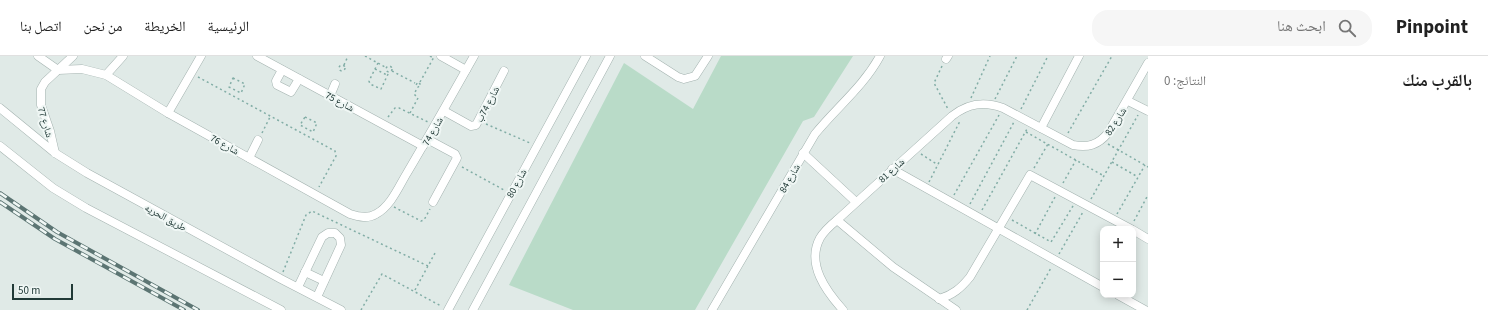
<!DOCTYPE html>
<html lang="ar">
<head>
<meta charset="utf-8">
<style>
  body { margin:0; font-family:"Source Sans 3","Noto Naskh Arabic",sans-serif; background:#f6f6f6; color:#222; direction:rtl }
  .controls { position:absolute; right:12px; bottom:12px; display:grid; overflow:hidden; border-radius:8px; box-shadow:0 2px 10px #0003 }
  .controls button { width:36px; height:36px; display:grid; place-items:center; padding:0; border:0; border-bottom:1px solid #e0e0e0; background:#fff; color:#222; font:20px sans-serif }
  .scale { position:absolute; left:12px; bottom:10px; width:61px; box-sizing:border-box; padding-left:4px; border:2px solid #213a37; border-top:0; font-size:11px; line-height:14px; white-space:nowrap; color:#213a37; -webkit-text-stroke:3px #f0f7f5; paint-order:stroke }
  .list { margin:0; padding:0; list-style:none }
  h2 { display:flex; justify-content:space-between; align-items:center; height:52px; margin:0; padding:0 16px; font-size:17px }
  h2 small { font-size:13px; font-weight:400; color:#767676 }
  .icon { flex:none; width:22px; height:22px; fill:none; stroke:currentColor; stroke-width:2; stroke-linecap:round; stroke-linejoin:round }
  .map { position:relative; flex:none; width:1148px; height:254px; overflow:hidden; direction:ltr }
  header { display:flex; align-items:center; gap:24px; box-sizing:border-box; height:56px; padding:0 20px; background:#fff; border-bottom:1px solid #e0e0e0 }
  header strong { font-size:19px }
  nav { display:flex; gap:22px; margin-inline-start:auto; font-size:14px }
  .search { width:280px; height:36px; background:#f6f6f6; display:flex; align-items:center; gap:10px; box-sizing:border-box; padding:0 14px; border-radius:16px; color:#767676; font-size:15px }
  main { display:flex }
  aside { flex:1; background:#fff }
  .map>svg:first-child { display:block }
</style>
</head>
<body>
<header>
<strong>Pinpoint</strong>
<div class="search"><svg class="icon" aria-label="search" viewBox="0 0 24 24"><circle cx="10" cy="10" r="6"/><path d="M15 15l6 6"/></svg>ابحث هنا</div>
<nav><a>الرئيسية</a><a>الخريطة</a><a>من نحن</a><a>اتصل بنا</a></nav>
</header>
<main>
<aside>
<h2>بالقرب منك<small>النتائج: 0</small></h2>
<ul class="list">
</ul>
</aside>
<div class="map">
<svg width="1148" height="254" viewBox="0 0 1148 254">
  <rect width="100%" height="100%" fill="#e0eae7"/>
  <!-- green -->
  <path fill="#b9dbc8" d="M721,0H853L814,61L803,65L695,254H573L509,229L624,7L693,53Z"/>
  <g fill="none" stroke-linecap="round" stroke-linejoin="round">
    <!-- minor casing -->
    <g stroke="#a3b2af" stroke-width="9">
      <g id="minor">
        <path d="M38,0L58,14L82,13L106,19L168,57L350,158C359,161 368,163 376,158C391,150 399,130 407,117C430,78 452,39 474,0"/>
        <path d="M257,0L423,90"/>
        <path d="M441,0L466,14"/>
        <path d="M645,0L678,21L684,23L695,20L708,0"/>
        <path d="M946,3L948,0"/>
        <path d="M282,14L276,25L277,29L291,36L299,23"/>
        <path d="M106,19L123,0"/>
        <path d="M330,40L335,28"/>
        <path d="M1128,45L1148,55"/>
        <path d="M0,52L55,97L87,117L281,223L341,254"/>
        <path d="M444,55L471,70L476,69L504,15"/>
        <path d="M168,57L201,0"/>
        <path d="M1041,72L1079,0"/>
        <path d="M427,83L455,98L457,102L433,146"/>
        <path d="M0,90L53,132L86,152L281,254"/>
        <path d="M55,97L50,75L41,49V33L45,26L73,0"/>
        <path d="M803,97L856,146"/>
        <path d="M249,102L258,84"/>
        <path d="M892,113L1103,231"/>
        <path d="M837,164L893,211L956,254"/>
        <path d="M1133,174L1148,183"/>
        <path d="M305,216L324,225"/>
        <path d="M298,231L322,181L328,177H335L340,182L341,189L317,241"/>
        <path d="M1118,239L1145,254"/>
        <path d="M939,243C953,239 961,232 970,221L1030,119L1131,173"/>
        <path d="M448,254L586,0"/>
        <path d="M473,254L610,0"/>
        <path d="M712,254L815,78C837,51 863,31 880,0"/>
        <path d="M843,254C826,235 806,208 820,182C824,175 831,169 837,164L952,60C968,47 984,45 1003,52L1073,89C1088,92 1098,89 1108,77L1148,7"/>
      </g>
    </g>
    <!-- path -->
    <g stroke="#82ada6" stroke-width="1.5" stroke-dasharray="2 3" stroke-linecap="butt">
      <path d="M365,0L387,12"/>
      <path d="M430,0L433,2"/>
      <path d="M378,7L369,25L370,28L381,33L389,16"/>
      <path d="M344,9L348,0"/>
      <circle cx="342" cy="12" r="3"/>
      <path d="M942,10L934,27L948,53"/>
      <circle cx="389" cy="13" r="3"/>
      <path d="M375,13L387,19"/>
      <path d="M392,15L415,27"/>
      <path d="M198,21L335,95L336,100L319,131"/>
      <path d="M233,22L245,28L241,37L229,31Z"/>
      <path d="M420,26L434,1"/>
      <path d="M971,42L990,0"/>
      <path d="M995,43L1017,0"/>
      <path d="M1021,53L1048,0"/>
      <path d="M410,57L418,42L414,38L418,31L421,29L418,26L416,29L418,31"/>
      <path d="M305,61L317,67L313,76L300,69Z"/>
      <path d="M388,61L395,52H399L428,66"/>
      <path d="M486,68L530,87"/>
      <path d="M1026,76L1104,120"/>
      <path d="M262,77L270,61"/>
      <path d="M1068,77L1112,0"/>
      <path d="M1108,88L1148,111"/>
      <path d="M921,98L938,109"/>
      <path d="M1112,106L1138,121"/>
      <path d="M462,111L504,134"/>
      <path d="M1034,112L1048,88"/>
      <path d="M929,126L960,65"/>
      <path d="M1063,127L1076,104"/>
      <path d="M954,139L999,59"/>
      <path d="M1091,143L1138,59"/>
      <path d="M970,148L1014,66"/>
      <path d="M394,151L421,165L424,164L430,153"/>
      <path d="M982,154L1027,73"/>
      <path d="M1117,158L1145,109"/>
      <path d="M1012,164L1051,186L1073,150"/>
      <path d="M1134,165L1148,139"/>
      <path d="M1035,178L1055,141"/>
      <path d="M1059,198L1083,156"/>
      <path d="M283,216L306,159L312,155L428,210"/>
      <path d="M415,234L435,197"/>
      <path d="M361,254L382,218L441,250"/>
      <path d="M1027,254L1051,212"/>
    </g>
    <!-- minor -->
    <use href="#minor" stroke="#fff" stroke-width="8"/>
    <!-- rail casing -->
    <g stroke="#5c7573" stroke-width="4">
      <g id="rail">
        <path d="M0,137L57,176L198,254"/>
        <path d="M0,146L55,183L184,254"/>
      </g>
    </g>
    <!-- rail -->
    <use href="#rail" stroke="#f0f7f5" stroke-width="2.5" stroke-dasharray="8" stroke-linecap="butt"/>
  </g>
  <g text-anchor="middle" stroke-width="4" stroke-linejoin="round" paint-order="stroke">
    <!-- street labels -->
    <g font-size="10" fill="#213a37" stroke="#f0f7f5">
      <text transform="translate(340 45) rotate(28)" y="4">شارع 75</text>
      <text transform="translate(487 48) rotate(-62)" y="4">شارع 74ب</text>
      <text transform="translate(1115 65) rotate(-57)" y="4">شارع 82</text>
      <text transform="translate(46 66) rotate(73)" y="4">شارع 77</text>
      <text transform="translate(432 75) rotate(-60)" y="4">شارع 74</text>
      <text transform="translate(225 88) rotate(29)" y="4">شارع 76</text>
      <text transform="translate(891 114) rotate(-42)" y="4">شارع 81</text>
      <text transform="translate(789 122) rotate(-60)" y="4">شارع 84</text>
      <text transform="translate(516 127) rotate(-61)" y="4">شارع 80</text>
      <text transform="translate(166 161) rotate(29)" y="4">طريق الحريه</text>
    </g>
  </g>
</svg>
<div class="controls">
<button>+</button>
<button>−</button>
</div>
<div class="scale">50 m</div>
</div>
</main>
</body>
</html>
